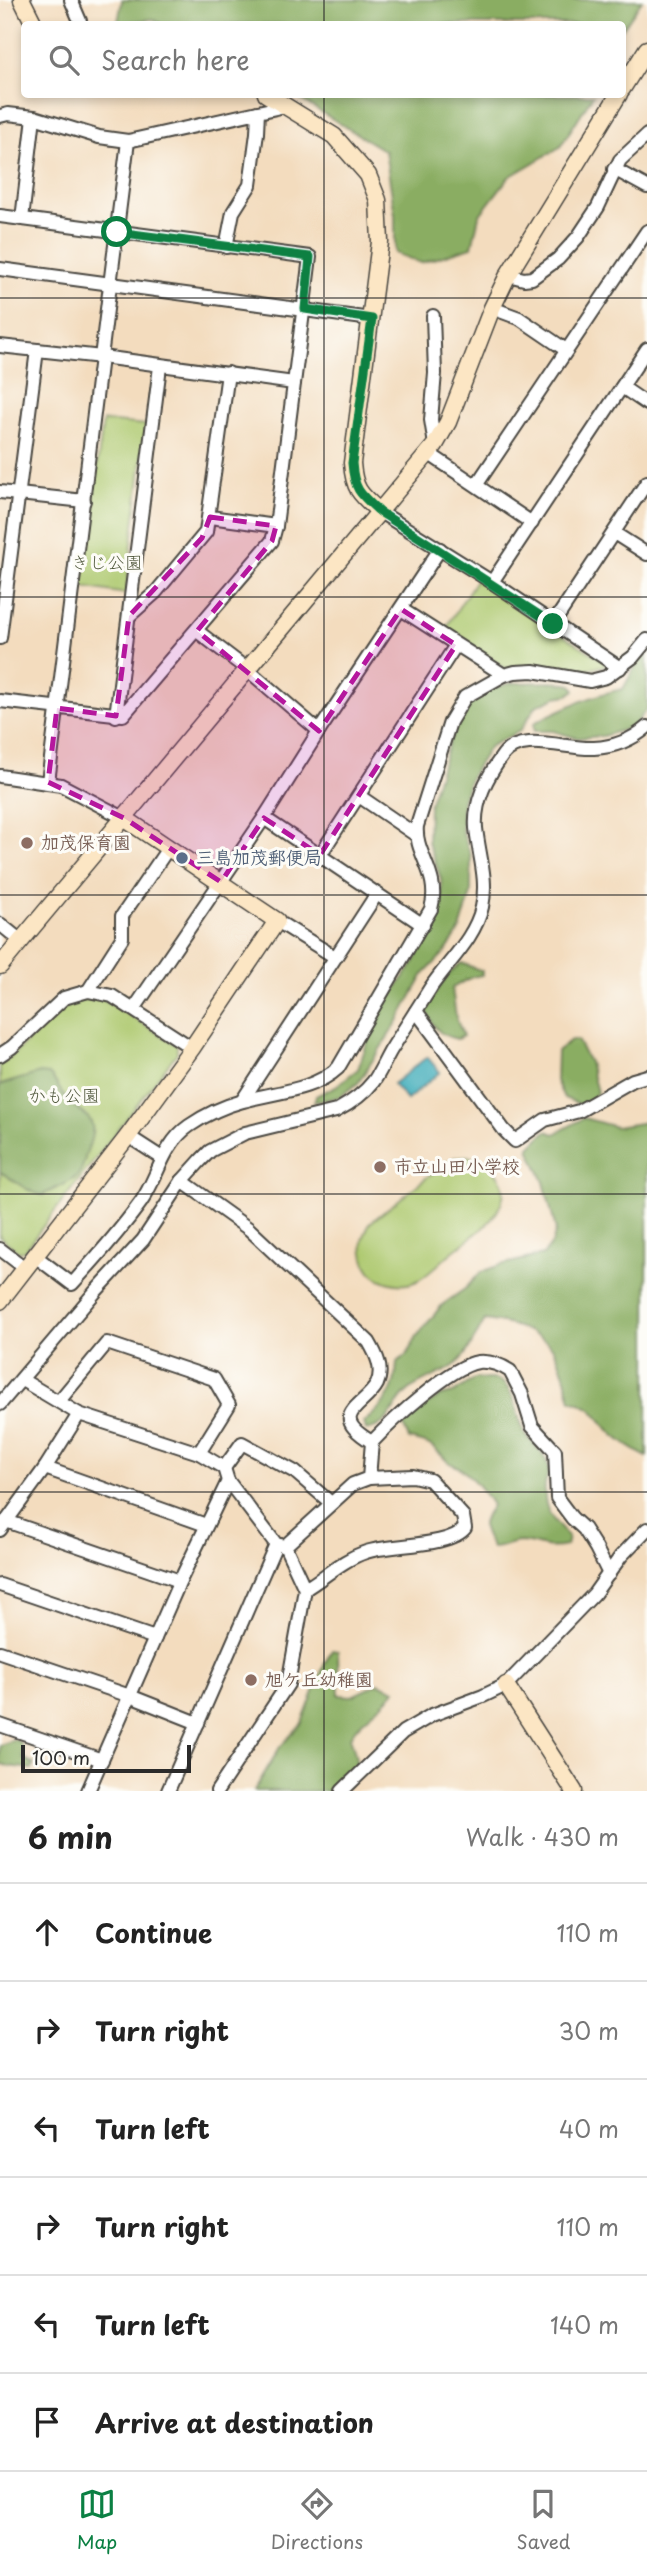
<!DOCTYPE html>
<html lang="en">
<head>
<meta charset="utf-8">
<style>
  body { margin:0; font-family:"Playpen Sans","Klee One",sans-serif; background:#f2f2f2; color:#222 }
  .scale { position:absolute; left:21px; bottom:18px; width:170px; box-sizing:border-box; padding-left:7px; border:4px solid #2b2b2b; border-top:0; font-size:19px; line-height:24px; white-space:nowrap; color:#2b2b2b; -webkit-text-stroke:5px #fdfcf7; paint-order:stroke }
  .stop { position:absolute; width:21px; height:21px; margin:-16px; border:5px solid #0b8043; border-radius:50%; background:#fff }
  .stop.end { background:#0b8043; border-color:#fff; box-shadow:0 2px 7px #0008 }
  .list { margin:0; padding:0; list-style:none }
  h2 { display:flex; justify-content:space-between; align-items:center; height:91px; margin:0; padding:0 28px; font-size:30px }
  h2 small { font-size:23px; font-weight:400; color:#767676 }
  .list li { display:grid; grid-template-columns:46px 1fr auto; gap:21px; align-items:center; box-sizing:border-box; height:98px; padding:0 28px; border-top:2px solid #e0e0e0 }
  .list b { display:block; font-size:26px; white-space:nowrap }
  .list em { font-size:23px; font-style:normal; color:#767676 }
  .icon { flex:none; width:38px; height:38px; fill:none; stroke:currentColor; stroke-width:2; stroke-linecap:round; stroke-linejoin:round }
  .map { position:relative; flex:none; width:647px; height:1791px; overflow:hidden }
  .search { position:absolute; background:#fff; box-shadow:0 4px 10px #0003; left:21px; right:21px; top:21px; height:77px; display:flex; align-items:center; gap:18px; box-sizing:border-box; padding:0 24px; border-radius:7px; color:#767676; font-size:26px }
  .sheet { height:679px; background:#fff }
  nav { display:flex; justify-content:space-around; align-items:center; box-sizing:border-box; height:98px; border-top:2px solid #e0e0e0; background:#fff; font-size:19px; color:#767676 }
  nav a { display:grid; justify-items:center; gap:4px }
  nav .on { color:#0b8043 }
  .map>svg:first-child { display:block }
</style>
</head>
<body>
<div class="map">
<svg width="647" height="1791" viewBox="0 0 647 1791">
  <rect width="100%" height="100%" fill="#fdfcf7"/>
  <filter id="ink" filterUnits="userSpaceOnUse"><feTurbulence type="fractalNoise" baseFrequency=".0143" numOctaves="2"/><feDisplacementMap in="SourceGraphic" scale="14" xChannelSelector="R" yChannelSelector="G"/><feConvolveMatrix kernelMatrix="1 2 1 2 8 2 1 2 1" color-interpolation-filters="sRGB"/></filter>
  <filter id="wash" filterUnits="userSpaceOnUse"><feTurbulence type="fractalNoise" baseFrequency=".00686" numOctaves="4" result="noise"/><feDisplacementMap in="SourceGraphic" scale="28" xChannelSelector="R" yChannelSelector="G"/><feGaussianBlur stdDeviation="1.57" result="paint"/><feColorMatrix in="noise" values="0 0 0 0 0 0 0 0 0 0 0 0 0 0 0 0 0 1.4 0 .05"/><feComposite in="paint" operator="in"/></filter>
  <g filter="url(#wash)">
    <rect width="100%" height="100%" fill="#f3dcbe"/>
    <!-- green -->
    <g fill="#aec96f" stroke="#6c7a4d" stroke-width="2">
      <path d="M103,421L146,425L126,594L82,587Z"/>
      <path d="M476,580L607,663L604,666L564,673L506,669L458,640L445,629Z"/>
      <path d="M84,998L103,999L177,1045V1053L24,1251L19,1252L0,1237V1065C28,1046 53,1008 84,998Z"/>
      <path d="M467,1156C492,1162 514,1183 498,1210C489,1227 465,1241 450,1254C440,1262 429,1275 417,1281C400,1289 373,1282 366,1264C360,1249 362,1237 370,1223L446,1162L456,1157Z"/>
    </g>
    <!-- forest -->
    <g fill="#8aad62" stroke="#5a6c46" stroke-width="2">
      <path d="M122,0H642L623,28L622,24H162L153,19L122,23L118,22Z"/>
      <path d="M293,95H593L560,147L509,177L479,216L472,247L421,263L395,253V215L385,151Z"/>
      <path d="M647,651V709L633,727L603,736L577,738L553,731H534V723C562,708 592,695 623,689L637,663Z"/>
      <path d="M555,682L572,685L575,690L568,695L556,697L536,706L520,731L490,746L471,776L462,800V831L471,856V893L460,930L446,951L424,974L398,1021L358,1083L339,1097L314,1102L316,1096L336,1086L358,1069L376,1017L414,963L442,905L441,879L428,842L429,805L450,740L464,709L487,690L511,683Z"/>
      <path d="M462,963L482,971V975L472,977L452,988L456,1017L463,1036L457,1039C437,1035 433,1026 426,1009C433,996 450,968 462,963Z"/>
      <path d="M571,1040H577L589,1062L597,1092L592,1100L581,1105L564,1098L556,1081L557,1051Z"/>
      <path d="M40,1073L49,1074C56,1081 59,1089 65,1097C84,1119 102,1114 87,1151C84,1159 84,1169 77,1176C69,1184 53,1189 43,1195C26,1192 15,1180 0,1172V1085Z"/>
      <path d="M584,1118L616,1127L647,1122V1457C635,1451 624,1444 614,1435C595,1417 599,1409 571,1400C567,1386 561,1358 552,1347C535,1329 508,1323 485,1320C476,1334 469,1354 455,1365C440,1376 416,1381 404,1395C390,1411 390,1425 366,1430L364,1422C386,1404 396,1390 397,1362L406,1356L417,1336L442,1305L466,1288L481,1272L500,1265L543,1255L552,1243L556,1230L544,1182L529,1148L546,1131L555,1134Z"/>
      <path d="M476,1378C485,1381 494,1376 502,1382C515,1393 517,1415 523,1430C530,1443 544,1452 548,1465C551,1473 545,1478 545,1485C543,1512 552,1518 568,1537L566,1546C545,1551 538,1543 520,1542C511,1542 502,1548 492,1548C479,1527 480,1526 492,1505C483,1490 474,1479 460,1468C455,1465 449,1464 446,1460C432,1445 430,1443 409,1439L404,1427L406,1414L430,1403L440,1396L453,1393Z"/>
      <path d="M332,1650L338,1651L339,1695L352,1696L379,1683L395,1690C383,1709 361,1717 350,1737C358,1760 362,1772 342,1791H254L280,1747L302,1723L325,1663Z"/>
      <path d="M16,1739L22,1745L23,1758L34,1764L32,1769L0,1765V1745Z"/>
    </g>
    <!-- water -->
    <path fill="#3dacba" stroke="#346c72" stroke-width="2" d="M427,1057L440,1072L407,1100L393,1084Z"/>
  </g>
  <g filter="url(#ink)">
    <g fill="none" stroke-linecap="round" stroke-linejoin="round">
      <!-- street casing -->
      <g stroke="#494641" stroke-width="16">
        <g id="street">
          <path d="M71,0L80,21"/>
          <path d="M0,116L8,114L34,117L99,137L128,141L285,106"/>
          <path d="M614,169L647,187"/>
          <path d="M0,216L310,257L276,526L272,541L123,715L0,701"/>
          <path d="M22,219L34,117"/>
          <path d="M226,247L233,212L250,185L257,133L258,112"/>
          <path d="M0,269L371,319"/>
          <path d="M508,275L524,279L532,278L558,259L578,237L598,207L620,160L647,135"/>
          <path d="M492,308L519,318L566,350"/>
          <path d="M433,316L435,373L431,420L435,445"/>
          <path d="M0,346L102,357L294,383"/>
          <path d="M622,387L647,404"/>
          <path d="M428,453L532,523"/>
          <path d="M477,484L647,231"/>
          <path d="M0,492L84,501"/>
          <path d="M380,512L492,582L620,668"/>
          <path d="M210,517L276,526"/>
          <path d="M614,533L647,554"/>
          <path d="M492,582L647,349"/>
          <path d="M401,609L504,675"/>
          <path d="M129,616L156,592L206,532L228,373"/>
          <path d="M553,624L647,482"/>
          <path d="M197,631L248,670L319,731"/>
          <path d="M0,638L37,350"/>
          <path d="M116,716L160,366"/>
          <path d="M0,776L61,785L124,818"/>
          <path d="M48,782L128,141"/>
          <path d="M359,796L416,835"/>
          <path d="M264,818L423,925"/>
          <path d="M320,855L456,645"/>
          <path d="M277,921L335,957"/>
          <path d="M0,924L21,941"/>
          <path d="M88,991L122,938V916L169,847"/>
          <path d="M134,1009L264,818L319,731L440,549"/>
          <path d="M416,1011L504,1130L515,1141L545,1120L579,1111L633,1080L647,1076"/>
          <path d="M0,1055L12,1047L64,998L88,991L112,996L192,1048"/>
          <path d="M242,1101L376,895"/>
          <path d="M128,1136L162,1158"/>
          <path d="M182,1181L249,1229L369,1342C376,1354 384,1369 377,1384C365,1407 325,1414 372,1442C392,1421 451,1366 478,1362C490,1361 501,1365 510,1371L522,1394L532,1426L555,1451L557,1498L572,1518L584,1529L596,1548L609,1574"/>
          <path d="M0,1249L25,1268"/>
          <path d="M35,1256L72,1284C96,1258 120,1231 141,1202C158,1177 163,1144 189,1126C205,1115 224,1106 243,1101C274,1092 313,1091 338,1068L431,909C441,874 414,854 417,826L450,722L465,697L504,675L515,672L533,671L590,681L606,677L633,657L647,640"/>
          <path d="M22,1380L79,1414L199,1453L224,1468L228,1481L276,1544L285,1546L305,1589C325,1577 344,1559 366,1552C390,1544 450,1547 465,1528L463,1516L430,1480L413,1476L369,1478"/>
          <path d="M59,1401L107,1343L214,1379L229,1405L199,1453"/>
          <path d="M0,1404L96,1291L143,1240L182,1181L201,1160L210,1151L245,1133L336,1111C349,1104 363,1095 373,1082C380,1073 385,1060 391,1050C404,1029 418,1008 431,987C448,962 475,938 482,907C488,879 479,856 476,828C474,802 488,775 503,755C520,731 568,750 594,748C614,747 632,740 647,727"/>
          <path d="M45,1468L206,1525"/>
          <path d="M224,1468L242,1443L295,1472L331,1503"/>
          <path d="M6,1521L180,1581"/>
          <path d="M0,1530L45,1468L79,1414"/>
          <path d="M285,1546L353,1484L369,1478L372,1442"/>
          <path d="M0,1585L155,1638"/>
          <path d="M0,1652L130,1696L198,1723"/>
          <path d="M0,1725L102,1760"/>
          <path d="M88,1791L180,1581L228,1481"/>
          <path d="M168,1791L276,1544"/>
          <path d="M217,1791L288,1684L305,1589"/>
          <path d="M342,1791L403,1732L432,1715L483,1696L506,1685L594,1594L621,1556L647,1529"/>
        </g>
      </g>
      <!-- secondary casing -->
      <g stroke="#494641" stroke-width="19">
        <g id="secondary">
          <path d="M22,0L34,24"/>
          <path d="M622,89L647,49"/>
          <path d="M266,94L334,136L368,175L378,200L380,242L352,463C354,490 360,494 380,512"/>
          <path d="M0,966L435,445L448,422L492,308L508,275L619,94"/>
          <path d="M0,1301L128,1136L192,1048L277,921L124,818"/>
          <path d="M506,1685L574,1791"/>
        </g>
      </g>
      <!-- street -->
      <use href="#street" stroke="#fff" stroke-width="12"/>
      <!-- secondary -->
      <use href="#secondary" stroke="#fce6c4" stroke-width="16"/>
    </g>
  </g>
  <g fill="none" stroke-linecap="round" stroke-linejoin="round" filter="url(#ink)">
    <!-- route -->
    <path stroke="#0b8043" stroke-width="9" d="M117,232L310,257L305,309L372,319L352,463C354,490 360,494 380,512L553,624"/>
  </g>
  <!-- marked area -->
  <path fill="#b5179e" fill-opacity="0.2" stroke="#b5179e" stroke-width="5" stroke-dasharray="14 9" stroke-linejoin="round" d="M210,517L276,526L272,541L197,631L319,731L401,609L456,645L320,855L264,818L221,882L124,818L48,782L57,708L116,716L129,616L202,538Z"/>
  <!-- grid -->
  <path fill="none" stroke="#2b2b2b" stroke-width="2" stroke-opacity="0.55" d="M324,0V24M324,94V1791M0,298H647M0,597H647M0,895H647M0,1194H647M0,1492H647"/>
  <!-- markers -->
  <g fill="#8d6e63" stroke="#fdfcf7" stroke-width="2.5">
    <circle cx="27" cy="843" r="7"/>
    <circle cx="380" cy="1167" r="7"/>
    <circle cx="251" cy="1680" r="7"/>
  </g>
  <circle fill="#5c6f8a" stroke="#fdfcf7" stroke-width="2.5" cx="182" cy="858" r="7"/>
  <g text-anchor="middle" stroke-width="6" stroke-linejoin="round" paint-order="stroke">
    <!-- park labels -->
    <g font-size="18" fill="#525a3f" stroke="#fdfcf7">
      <text x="107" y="569">きじ公園</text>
      <text x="64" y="1102">かも公園</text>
    </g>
    <!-- education labels -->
    <g font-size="18" font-weight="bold" fill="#785e54" stroke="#fdfcf7" text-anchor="start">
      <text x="41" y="849">加茂保育園</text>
      <text x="394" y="1173">市立山田小学校</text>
      <text x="265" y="1686">旭ケ丘幼稚園</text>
    </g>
    <!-- service labels -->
    <g font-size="18" font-weight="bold" fill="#4e5e75" stroke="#fdfcf7" text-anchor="start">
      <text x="196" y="864">三島加茂郵便局</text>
    </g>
  </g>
</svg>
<div class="scale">100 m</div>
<div class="stop" style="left:117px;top:232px"></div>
<div class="stop end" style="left:553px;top:624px"></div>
<div class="search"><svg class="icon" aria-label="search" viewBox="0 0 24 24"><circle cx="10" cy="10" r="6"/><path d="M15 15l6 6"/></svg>Search here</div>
</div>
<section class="sheet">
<h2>6 min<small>Walk · 430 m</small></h2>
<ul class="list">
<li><svg class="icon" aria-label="ahead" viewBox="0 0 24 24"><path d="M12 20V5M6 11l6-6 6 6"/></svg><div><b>Continue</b></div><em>110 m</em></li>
<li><svg class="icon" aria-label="right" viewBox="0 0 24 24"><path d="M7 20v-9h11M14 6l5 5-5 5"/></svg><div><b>Turn right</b></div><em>30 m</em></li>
<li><svg class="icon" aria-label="left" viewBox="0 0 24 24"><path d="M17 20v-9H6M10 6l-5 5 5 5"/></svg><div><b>Turn left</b></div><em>40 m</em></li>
<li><svg class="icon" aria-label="right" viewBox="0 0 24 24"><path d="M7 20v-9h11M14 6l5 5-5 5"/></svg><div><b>Turn right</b></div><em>110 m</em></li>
<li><svg class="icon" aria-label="left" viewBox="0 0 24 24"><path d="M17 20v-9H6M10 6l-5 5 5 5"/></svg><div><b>Turn left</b></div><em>140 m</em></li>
<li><svg class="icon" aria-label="arrive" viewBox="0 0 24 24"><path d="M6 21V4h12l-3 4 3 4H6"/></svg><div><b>Arrive at destination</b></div></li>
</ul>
</section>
<nav>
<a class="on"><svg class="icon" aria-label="map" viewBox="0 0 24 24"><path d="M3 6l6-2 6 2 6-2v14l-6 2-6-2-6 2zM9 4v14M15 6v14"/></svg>Map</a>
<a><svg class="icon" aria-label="directions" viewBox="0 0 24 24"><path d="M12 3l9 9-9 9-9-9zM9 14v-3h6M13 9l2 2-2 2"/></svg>Directions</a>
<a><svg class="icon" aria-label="saved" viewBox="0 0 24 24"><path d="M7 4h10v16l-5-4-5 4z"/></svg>Saved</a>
</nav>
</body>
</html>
